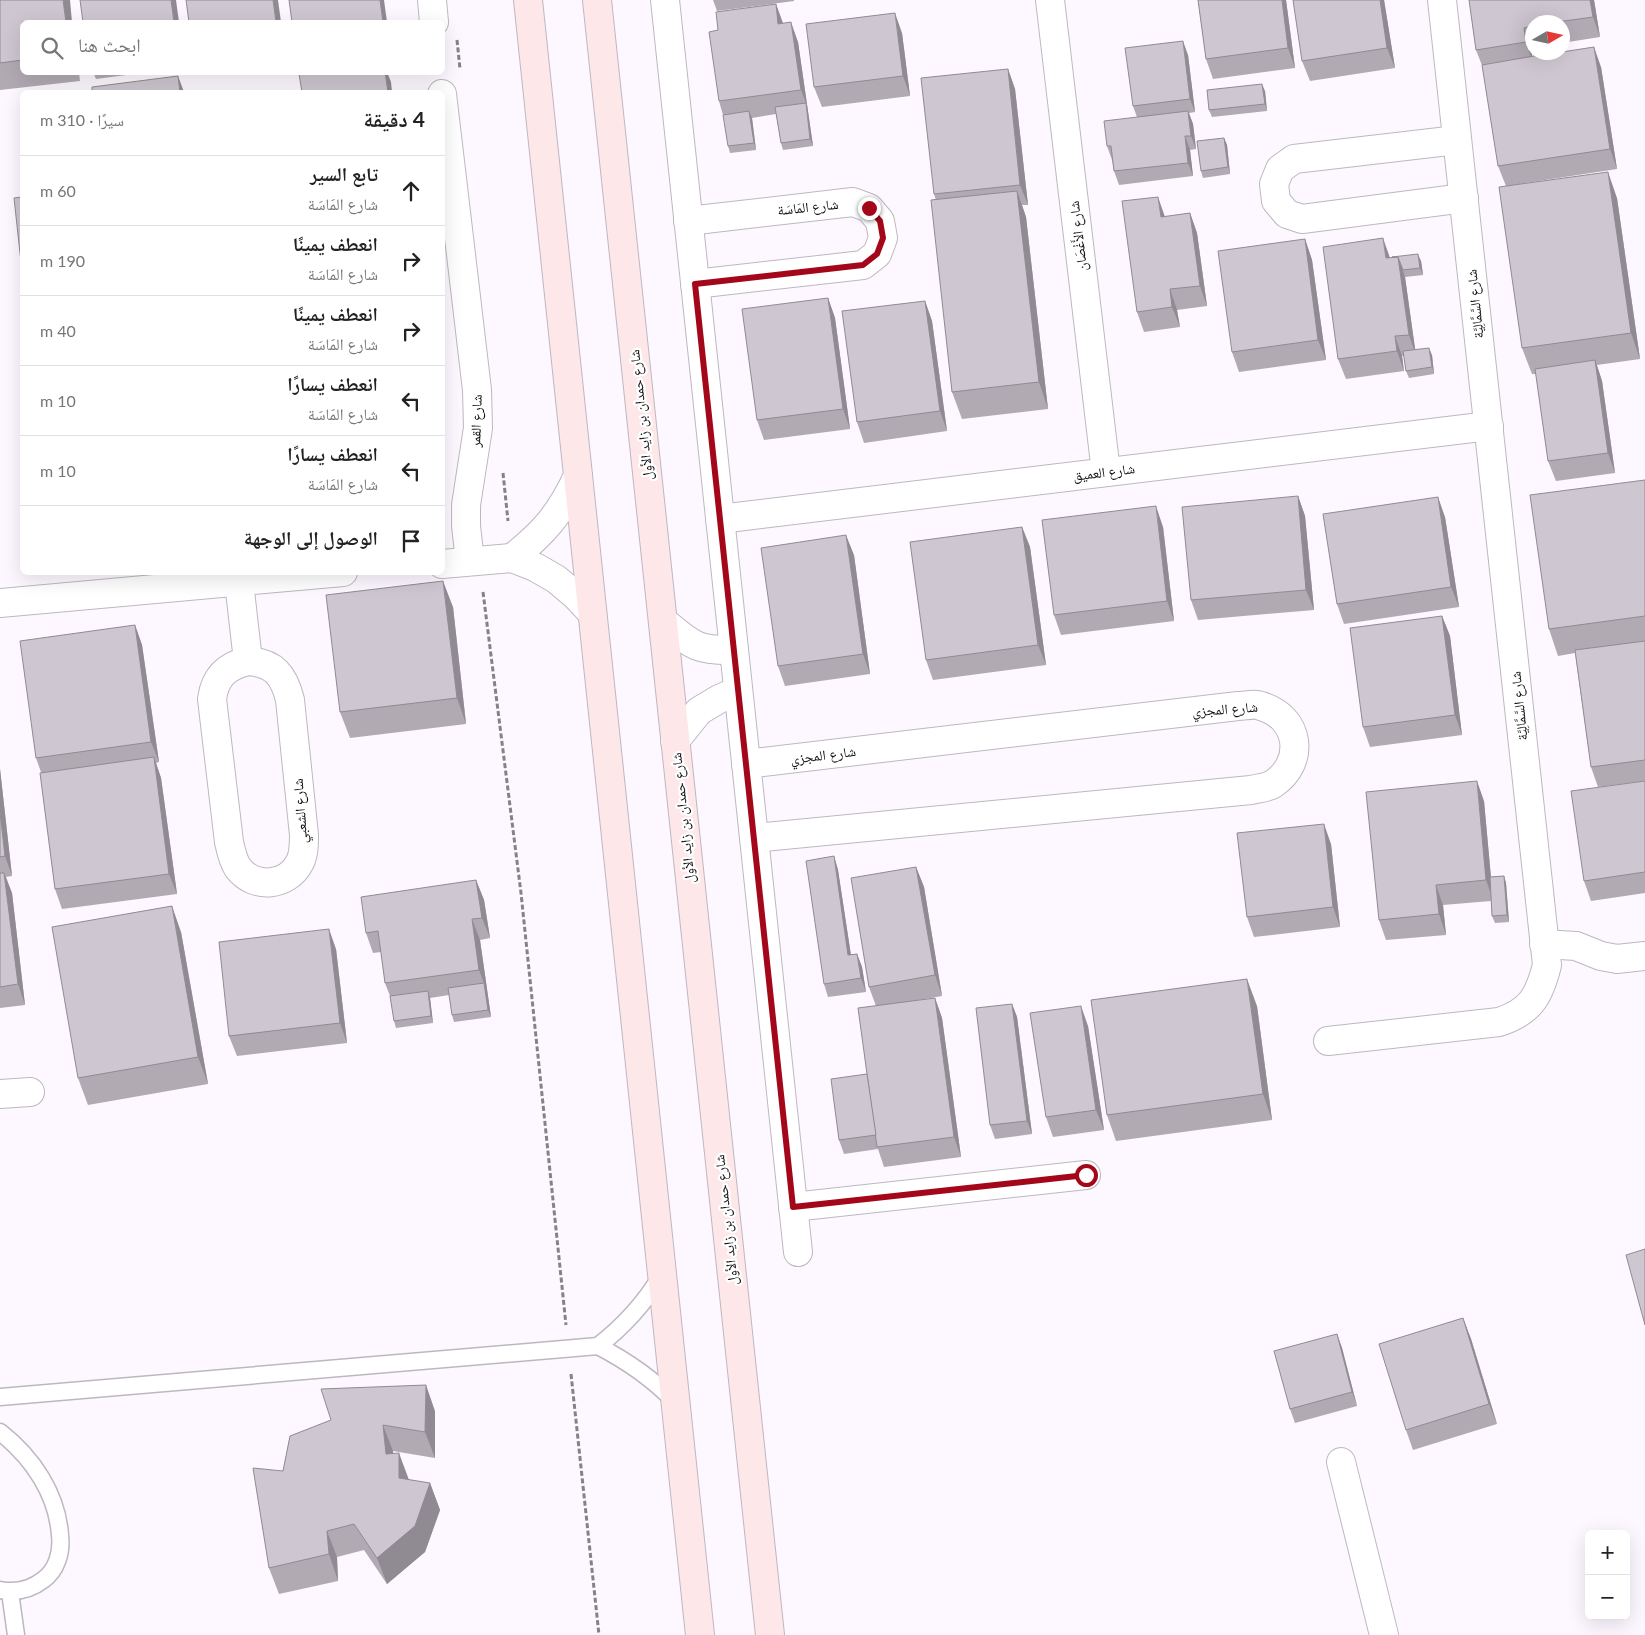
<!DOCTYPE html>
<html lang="ar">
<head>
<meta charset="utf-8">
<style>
  body { margin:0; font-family:Lato,"Noto Naskh Arabic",sans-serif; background:#f6f6f6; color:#222; direction:rtl }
  .controls { position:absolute; right:15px; bottom:15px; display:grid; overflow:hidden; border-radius:8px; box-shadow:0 5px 20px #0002 }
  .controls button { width:45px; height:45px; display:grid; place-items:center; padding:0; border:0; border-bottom:1px solid #e0e0e0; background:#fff; color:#222; font:25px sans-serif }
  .compass { position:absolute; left:1525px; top:15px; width:45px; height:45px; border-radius:50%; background:#fff; box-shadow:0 5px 20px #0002; rotate:81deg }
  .stop { position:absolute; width:15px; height:15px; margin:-11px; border:4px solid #a30719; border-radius:50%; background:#fff }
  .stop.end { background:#a30719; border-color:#fff; box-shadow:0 1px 5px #0008 }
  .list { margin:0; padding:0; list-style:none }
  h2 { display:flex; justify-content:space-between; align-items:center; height:65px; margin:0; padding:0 20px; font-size:21px }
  h2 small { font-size:16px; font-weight:400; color:#767676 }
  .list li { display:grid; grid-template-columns:32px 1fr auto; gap:15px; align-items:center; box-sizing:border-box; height:70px; padding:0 20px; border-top:1px solid #e0e0e0 }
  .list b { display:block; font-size:19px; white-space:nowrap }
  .list p { margin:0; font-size:16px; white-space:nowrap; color:#767676 }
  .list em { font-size:16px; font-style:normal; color:#767676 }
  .icon { flex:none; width:28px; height:28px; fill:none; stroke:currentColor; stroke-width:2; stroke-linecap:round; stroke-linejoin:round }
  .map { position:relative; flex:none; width:1645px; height:1635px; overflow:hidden; direction:ltr }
  .search { position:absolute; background:#fff; box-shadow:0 5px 20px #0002; left:20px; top:20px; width:425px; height:55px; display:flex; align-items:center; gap:12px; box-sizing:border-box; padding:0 18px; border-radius:8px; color:#767676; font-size:19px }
  .panel { position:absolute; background:#fff; box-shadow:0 5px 20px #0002; left:20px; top:90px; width:425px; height:485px; border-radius:8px; direction:rtl }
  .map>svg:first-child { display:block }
</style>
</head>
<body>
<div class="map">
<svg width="1645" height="1635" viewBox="0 0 1645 1635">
  <rect width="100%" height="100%" fill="#fdf7ff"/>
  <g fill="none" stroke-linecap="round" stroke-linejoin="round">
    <!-- lane casing -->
    <g stroke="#beb7c0" stroke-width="19">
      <g id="lane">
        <path d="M598,1346C627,1361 652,1378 675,1402"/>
        <path d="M0,1397L598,1346C624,1326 644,1304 661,1276"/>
        <path d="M0,1432C33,1458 57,1494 60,1535C62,1552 57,1570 43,1580C30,1590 16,1593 0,1590"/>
        <path d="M10,1592L16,1635"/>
      </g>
    </g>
    <!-- street casing -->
    <g stroke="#beb7c0" stroke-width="30">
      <g id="street">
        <path d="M432,0L434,22"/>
        <path d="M665,0L798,1252"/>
        <path d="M1050,0L1106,472"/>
        <path d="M442,94L477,390L478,428L466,505V526L470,561"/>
        <path d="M1457,140L1294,159L1280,169L1274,184L1276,201L1287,214L1302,219L1464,198"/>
        <path d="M688,221L853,202L869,208L880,221L883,238L877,254L863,265L695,284"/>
        <path d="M720,519L1489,426"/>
        <path d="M512,558C545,532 560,514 578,476"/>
        <path d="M442,564L512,558L535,567L556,579L575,595L592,613"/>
        <path d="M239,582L248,661"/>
        <path d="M0,603L343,572"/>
        <path d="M663,621C691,644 695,651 734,650"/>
        <path d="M248,661C274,663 284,675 290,700L304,835C304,844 304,854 300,862C288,886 255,890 238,868C233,861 231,851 229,842L212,699C215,677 226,666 248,661Z"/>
        <path d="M675,741L699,711L719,699L738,691"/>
        <path d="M746,764L1238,706C1245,706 1255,703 1261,706C1300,717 1306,762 1273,784C1267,788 1258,788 1251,790L754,838"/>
        <path d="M1544,944L1576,946L1601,956L1617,959L1645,956"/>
        <path d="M1328,1041L1499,1022C1530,1012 1539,997 1547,965L1442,0"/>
        <path d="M0,1094L30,1092"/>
        <path d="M793,1207L1086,1175"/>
        <path d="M1341,1462L1384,1635"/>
      </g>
    </g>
    <!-- secondary casing -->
    <g stroke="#beb7c0" stroke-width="30">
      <g id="secondary">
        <path d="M528,0L700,1635"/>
        <path d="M597,0L770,1635"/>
      </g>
    </g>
    <!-- path -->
    <g stroke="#858187" stroke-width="3" stroke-dasharray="5 2.5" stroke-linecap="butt">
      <path d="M457,40L460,69"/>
      <path d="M503,473L508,521"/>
      <path d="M483,592L521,893L566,1325"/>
      <path d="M571,1374L599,1635"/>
    </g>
    <!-- lane -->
    <use href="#lane" stroke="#fff" stroke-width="16"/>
    <!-- street -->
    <use href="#street" stroke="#fff" stroke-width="28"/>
    <!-- secondary -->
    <use href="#secondary" stroke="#fde7e9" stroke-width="28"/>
  </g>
  <!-- wall -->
  <g fill="#b1aab3">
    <path d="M0,0L22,22V72H79L80,81L0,90Z"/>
    <path d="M713,0H794V1L717,11Z"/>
    <path d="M1198,0H1286L1295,68L1213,79L1206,59Z"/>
    <path d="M1384,0L1395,68L1310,81L1302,61Z"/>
    <path d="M1469,0H1594L1600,37L1562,43V22H1532V47L1531,48L1532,57L1601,67L1617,169L1507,186L1617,198L1640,359L1597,365L1602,381L1615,473L1556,481L1548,461L1536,374H1532L1522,348L1506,186L1498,166L1483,68L1476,50Z"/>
    <path d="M776,4L783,23L798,42L813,146L783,150L781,143L776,114L752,118L756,150L730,153L728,146L723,115L719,101L718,30Z"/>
    <path d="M902,33L910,96L822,107L814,87Z"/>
    <path d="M1188,55L1195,112L1189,113L1193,124L1196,149L1190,150L1193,176L1119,185L1114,171L1112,160L1107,146L1137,117L1133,106Z"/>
    <path d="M1008,69L1015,89L1028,205H1022L1026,217L1048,409L962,419L952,392L936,200L934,194Z"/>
    <path d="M93,72H149L96,79Z"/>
    <path d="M1265,91L1267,111L1212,117L1209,110Z"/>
    <path d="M1224,138L1227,145L1230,174L1203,178L1201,171Z"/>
    <path d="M1190,213L1197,233L1207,306L1177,310L1180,327L1144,332L1137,312L1165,217Z"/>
    <path d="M1305,239L1312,260L1326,360L1239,372L1232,352Z"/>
    <path d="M1390,258L1421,261L1423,275L1405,277L1415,350L1432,355L1434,374L1409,378L1406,371L1404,356H1402L1404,371L1346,379L1338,359Z"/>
    <path d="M828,298L835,318L850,429L764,440L757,420Z"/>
    <path d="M925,301L932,321L947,431L864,443L857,422Z"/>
    <path d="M1645,480V781L1598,787L1591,767L1575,653L1558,656L1549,629Z"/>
    <path d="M1298,496L1305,516L1314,610L1198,620L1191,600Z"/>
    <path d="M1445,517L1459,607L1344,624L1337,604Z"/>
    <path d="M1022,527L1030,547L1046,665L933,680L926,660Z"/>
    <path d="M1163,527L1174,621L1061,635L1054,615Z"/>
    <path d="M854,555L870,674L785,686L778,666Z"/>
    <path d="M453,607L466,724L350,738L340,712Z"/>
    <path d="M1442,616L1450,636L1462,735L1370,747L1363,727Z"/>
    <path d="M135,625L142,645L159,762L156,763L161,778L177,894L62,909L55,889L41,772L36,758Z"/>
    <path d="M0,769L12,876L6,877L12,893L25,1005L0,1008Z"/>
    <path d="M1645,781V893L1591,901L1584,881Z"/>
    <path d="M1484,801L1491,877L1504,876L1506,883L1509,922L1495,923L1492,916L1491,901L1443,905L1446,935L1386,940L1379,920Z"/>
    <path d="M1331,844L1340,927L1254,937L1247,917Z"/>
    <path d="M834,856L838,870L851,955L857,954L862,967L866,992L828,997L824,984Z"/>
    <path d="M916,867L924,887L942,996L902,1003L935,998L942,1018L961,1157L884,1167L878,1149L844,1154L839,1140L867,1074L876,1006L869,987Z"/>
    <path d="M476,880L484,900L490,938L480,940L491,1017L454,1022L452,1015L449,995L430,998L433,1023L396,1028L394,1021L390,996L385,983L381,952L373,953L366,933Z"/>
    <path d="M181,932L208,1084L88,1105L78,1078Z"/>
    <path d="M336,949L347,1043L237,1056L229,1036Z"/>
    <path d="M1012,1004L1017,1017L1032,1134L995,1139L990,1125Z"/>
    <path d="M1257,1006L1272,1120L1116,1141L1107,1115Z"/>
    <path d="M1088,1026L1104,1130L1053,1137L1046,1117Z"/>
    <path d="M1463,1318L1471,1339L1497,1424L1413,1450L1406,1430Z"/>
    <path d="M1337,1334L1342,1348L1357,1406L1295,1423L1290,1409Z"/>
    <path d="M435,1411V1458L393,1451V1454L409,1480L430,1483L440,1510L425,1552L387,1584L364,1550L337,1557L338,1581L279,1594L269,1568L283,1471L290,1436Z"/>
  </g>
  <!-- shaded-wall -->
  <g fill="#908b92">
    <path d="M63,0H70L72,22H66Z"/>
    <path d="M171,0H176L179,22H174Z"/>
    <path d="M273,0H278L281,22H276Z"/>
    <path d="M380,0H384L387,22H383Z"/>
    <path d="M1282,0H1286L1295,68L1288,48Z"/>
    <path d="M1380,0H1384L1395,68L1387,48Z"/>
    <path d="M1590,0H1594L1600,37L1593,17Z"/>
    <path d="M776,4L783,24H778Z"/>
    <path d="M895,13L902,33L910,96L903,76Z"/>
    <path d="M791,22L798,42L813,146L810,139L806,103L801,90Z"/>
    <path d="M1524,28L1531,48L1533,63L1526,42Z"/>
    <path d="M1183,41L1188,55L1195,112L1190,99Z"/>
    <path d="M1594,47L1601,67L1617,169L1610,149Z"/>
    <path d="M1008,69L1015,89L1028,205L1020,185Z"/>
    <path d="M385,72H387L391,82L392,92H388Z"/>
    <path d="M178,76L184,92H180Z"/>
    <path d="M1262,84L1265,91L1267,111L1265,104Z"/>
    <path d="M749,111L752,118L756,150L754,143Z"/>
    <path d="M1188,111L1193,124L1196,149L1191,136Z"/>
    <path d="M1185,136L1190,150L1193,176L1188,163Z"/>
    <path d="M1224,138L1227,145L1230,174L1228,167Z"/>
    <path d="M1608,172L1617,198L1640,359L1631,333Z"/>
    <path d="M1017,191L1026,217L1048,409L1039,382Z"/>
    <path d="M1158,197L1165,217H1161Z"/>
    <path d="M1190,213L1197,233L1207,306L1200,286Z"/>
    <path d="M1383,238L1390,258H1386Z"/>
    <path d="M1305,239L1312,260L1326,360L1318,340Z"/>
    <path d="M1418,254L1421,261L1423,275L1420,268Z"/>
    <path d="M1398,257L1405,277L1416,355L1409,335Z"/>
    <path d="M1170,289L1177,310L1180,327L1172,307Z"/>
    <path d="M828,298L835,318L850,429L843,409Z"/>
    <path d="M925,301L932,321L947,431L940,411Z"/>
    <path d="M1395,336L1402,356L1404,371L1397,351Z"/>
    <path d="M1429,348L1432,355L1434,374L1432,367Z"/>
    <path d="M1595,360L1602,381L1615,473L1608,453Z"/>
    <path d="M1298,496L1305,516L1314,610L1306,590Z"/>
    <path d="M1438,497L1445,517L1459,607L1451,587Z"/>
    <path d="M1156,506L1163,527L1174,621L1167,601Z"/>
    <path d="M1022,527L1030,547L1046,665L1038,645Z"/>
    <path d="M846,535L854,555L870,674L863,654Z"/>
    <path d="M443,581L453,607L466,724L457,698Z"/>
    <path d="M1442,616L1450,636L1462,735L1455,715Z"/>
    <path d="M135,625L142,645L159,762L151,742Z"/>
    <path d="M154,757L161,778L177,894L169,874Z"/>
    <path d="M0,769L12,876L5,856L0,812Z"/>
    <path d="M1477,781L1484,801L1493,900L1486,880Z"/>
    <path d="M1324,824L1331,844L1340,927L1333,907Z"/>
    <path d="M834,856L838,870L853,969L848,955Z"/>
    <path d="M916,867L924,887L942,996L935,975Z"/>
    <path d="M4,873L12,893L25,1005L18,984Z"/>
    <path d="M1504,876L1506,883L1509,922L1507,915Z"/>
    <path d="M476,880L484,900L490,938L482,918Z"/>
    <path d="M1436,885L1443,905L1446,935L1439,914Z"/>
    <path d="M172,906L181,932L208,1084L198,1057Z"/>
    <path d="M472,919L480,940L491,1017L488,1010L484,983L479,970Z"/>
    <path d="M329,929L336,949L347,1043L340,1023Z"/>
    <path d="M857,954L862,967L866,992L861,978Z"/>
    <path d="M1247,979L1257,1006L1272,1120L1263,1094Z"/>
    <path d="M428,991L430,998L433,1023L431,1016Z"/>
    <path d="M935,998L942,1018L961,1157L954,1137Z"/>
    <path d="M1012,1004L1017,1017L1032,1134L1027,1121Z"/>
    <path d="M1081,1006L1088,1026L1104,1130L1096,1110Z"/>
    <path d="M1463,1318L1471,1339L1497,1424L1489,1404Z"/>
    <path d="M1337,1334L1342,1348L1357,1406L1352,1392Z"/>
    <path d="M426,1385L435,1411V1458L425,1432Z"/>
    <path d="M383,1425L393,1451L396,1480L386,1454Z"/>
    <path d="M399,1453L409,1480V1505L399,1478Z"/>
    <path d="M430,1483L440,1510L425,1552L387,1584L377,1558Z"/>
    <path d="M327,1531L337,1557L338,1581L329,1554Z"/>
  </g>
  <!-- building -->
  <g fill="#cec6d0" stroke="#908b92">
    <path d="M0,0H63L66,22H22V60L0,63Z"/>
    <path d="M80,0H171L174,22H83Z"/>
    <path d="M186,0H273L276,22H189Z"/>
    <path d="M289,0H380L383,22H292Z"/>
    <path d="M1198,0H1282L1288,48L1206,59Z"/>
    <path d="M1293,0H1380L1387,48L1302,61Z"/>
    <path d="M1469,0H1590L1593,17L1557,22H1532V26L1524,28L1526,42L1476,50Z"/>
    <path d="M776,4L778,24L791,22L801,90L719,101L709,32L718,30L716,12Z"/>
    <path d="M895,13L903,76L814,87L806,24Z"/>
    <path d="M1183,41L1190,99L1133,106L1125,48Z"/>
    <path d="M1594,47L1610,149L1498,166L1482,65L1557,52H1562Z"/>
    <path d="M1008,69L1020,185L934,194L921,78Z"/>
    <path d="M312,72H385L388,92H302L299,74Z"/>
    <path d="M178,76L180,92H92V87Z"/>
    <path d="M1262,84L1265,104L1209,110L1207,90Z"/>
    <path d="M806,103L810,139L781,143L775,107Z"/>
    <path d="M749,111L754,143L728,146L723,115Z"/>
    <path d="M1188,111L1191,136H1185L1188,163L1114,171L1111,146H1107L1104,121Z"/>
    <path d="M1224,138L1228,167L1201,171L1197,141Z"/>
    <path d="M1608,172L1631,333L1522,348L1499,187Z"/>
    <path d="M1017,191L1039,382L952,392L931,200Z"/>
    <path d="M22,197V271L14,198Z"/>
    <path d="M1158,197L1161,217L1190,213L1200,286L1170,289L1172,307L1137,312L1122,201Z"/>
    <path d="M1383,238L1386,258L1398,257L1409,335L1395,336L1397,351L1338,359L1323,247Z"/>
    <path d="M1305,239L1318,340L1232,352L1218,251Z"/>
    <path d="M1418,254L1420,268L1403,270L1398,257H1392Z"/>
    <path d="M828,298L843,409L757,420L742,309Z"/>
    <path d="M925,301L940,411L857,422L842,311Z"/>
    <path d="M1429,348L1432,367L1406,371L1403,351Z"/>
    <path d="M1595,360L1608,453L1548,461L1535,369Z"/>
    <path d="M1645,480V616L1549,629L1530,495Z"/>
    <path d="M1298,496L1306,590L1191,600L1182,507Z"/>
    <path d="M1438,497L1451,587L1337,604L1323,514Z"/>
    <path d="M1156,506L1167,601L1054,615L1042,520Z"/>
    <path d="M1022,527L1038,645L926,660L910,542Z"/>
    <path d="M846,535L863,654L778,666L761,548Z"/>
    <path d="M443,581L457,698L340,712L326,595Z"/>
    <path d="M1442,616L1455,715L1363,727L1350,628Z"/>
    <path d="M135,625L151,742L36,758L20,641Z"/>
    <path d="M1645,641V760L1591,767L1575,650Z"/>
    <path d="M154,757L169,874L55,889L40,773Z"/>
    <path d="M1477,781L1486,880L1436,885L1439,914L1379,920L1366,792Z"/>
    <path d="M1645,781V872L1584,881L1571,791Z"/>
    <path d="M0,812L5,856L0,857Z"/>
    <path d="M1324,824L1333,907L1247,917L1237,833Z"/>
    <path d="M834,856L848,955L857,954L861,978L824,984L806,861Z"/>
    <path d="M916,867L935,975L869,987L851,878Z"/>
    <path d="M0,873H4L18,984L0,987Z"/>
    <path d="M1504,876L1507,915L1492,916L1490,877Z"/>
    <path d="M476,880L482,918L472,919L479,970L385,983L378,931L366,933L361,897Z"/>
    <path d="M172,906L198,1057L78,1078L52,927Z"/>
    <path d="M329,929L340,1023L229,1036L219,942Z"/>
    <path d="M1247,979L1263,1094L1107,1115L1091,1000Z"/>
    <path d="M484,983L488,1010L452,1015L448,988Z"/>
    <path d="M428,991L431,1016L394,1021L390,996Z"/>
    <path d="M935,998L954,1137L877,1147L858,1008Z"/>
    <path d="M1012,1004L1027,1121L990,1125L976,1008Z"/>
    <path d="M1081,1006L1096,1110L1046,1117L1030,1013Z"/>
    <path d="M867,1074L876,1135L839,1140L831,1079Z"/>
    <path d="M1645,1249V1325L1626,1255Z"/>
    <path d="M1463,1318L1489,1404L1406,1430L1379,1344Z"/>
    <path d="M1337,1334L1352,1392L1290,1409L1274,1351Z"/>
    <path d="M426,1385L425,1432L383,1425L386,1454L399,1453V1478L430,1483L415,1526L377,1558L354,1524L327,1531L329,1554L269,1568L253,1468L283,1471L290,1436L331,1420L321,1389Z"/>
  </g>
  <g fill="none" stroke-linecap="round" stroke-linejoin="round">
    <!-- route -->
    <path stroke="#a30719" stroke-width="6" d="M869,208L880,221L883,238L877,254L863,265L695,284L793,1207L1086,1175"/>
  </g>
  <g text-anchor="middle" stroke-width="4.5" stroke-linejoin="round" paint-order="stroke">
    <!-- street labels -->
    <g font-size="14" fill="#110f12" stroke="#fff">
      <text transform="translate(808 207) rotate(-6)" y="5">شارع المَاسَة</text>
      <text transform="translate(1078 236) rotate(-97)" y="5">شارع الأَغْصَان</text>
      <text transform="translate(1475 304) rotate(-96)" y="5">شارع السَّمَّالِيَّة</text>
      <text transform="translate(641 415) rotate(-96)" y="5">شارع حمدان بن زايد الأول</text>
      <text transform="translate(476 421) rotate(-88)" y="5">شارع القمر</text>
      <text transform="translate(1104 472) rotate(-7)" y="5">شارع العميق</text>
      <text transform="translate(1519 706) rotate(-96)" y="5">شارع السَّمَّالِيَّة</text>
      <text transform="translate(1225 709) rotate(-4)" y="5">شارع المجزي</text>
      <text transform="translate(823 755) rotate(-7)" y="5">شارع المجزي</text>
      <text transform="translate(300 811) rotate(-94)" y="5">شارع الشعبي</text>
      <text transform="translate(683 818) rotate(-96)" y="5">شارع حمدان بن زايد الأول</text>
      <text transform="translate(726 1220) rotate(-96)" y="5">شارع حمدان بن زايد الأول</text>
    </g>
  </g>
</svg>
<div class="controls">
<button>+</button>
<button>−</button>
</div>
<svg class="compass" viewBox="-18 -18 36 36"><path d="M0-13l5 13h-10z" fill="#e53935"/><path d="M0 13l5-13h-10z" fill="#767676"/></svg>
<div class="stop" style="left:1086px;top:1175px"></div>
<div class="stop end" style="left:869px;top:208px"></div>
<div class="search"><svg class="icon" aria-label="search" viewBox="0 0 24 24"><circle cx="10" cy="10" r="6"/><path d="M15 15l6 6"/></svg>ابحث هنا</div>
<section class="panel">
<h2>4 دقيقة<small>سيرًا · 310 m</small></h2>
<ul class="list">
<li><svg class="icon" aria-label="ahead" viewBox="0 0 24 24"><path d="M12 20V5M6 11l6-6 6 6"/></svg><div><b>تابع السير</b><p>شارع المَاسَة</p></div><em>60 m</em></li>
<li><svg class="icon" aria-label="right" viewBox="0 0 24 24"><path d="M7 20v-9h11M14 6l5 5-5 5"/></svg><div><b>انعطف يمينًا</b><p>شارع المَاسَة</p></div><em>190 m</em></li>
<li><svg class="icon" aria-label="right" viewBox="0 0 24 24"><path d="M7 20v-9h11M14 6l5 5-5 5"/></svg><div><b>انعطف يمينًا</b><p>شارع المَاسَة</p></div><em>40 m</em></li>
<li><svg class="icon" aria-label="left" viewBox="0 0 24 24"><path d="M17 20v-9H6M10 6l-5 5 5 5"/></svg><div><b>انعطف يسارًا</b><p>شارع المَاسَة</p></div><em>10 m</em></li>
<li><svg class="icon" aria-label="left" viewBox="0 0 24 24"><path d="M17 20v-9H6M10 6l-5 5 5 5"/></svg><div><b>انعطف يسارًا</b><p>شارع المَاسَة</p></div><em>10 m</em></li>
<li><svg class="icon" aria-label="arrive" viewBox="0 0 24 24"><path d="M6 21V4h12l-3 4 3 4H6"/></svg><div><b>الوصول إلى الوجهة</b></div></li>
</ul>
</section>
</div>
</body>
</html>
